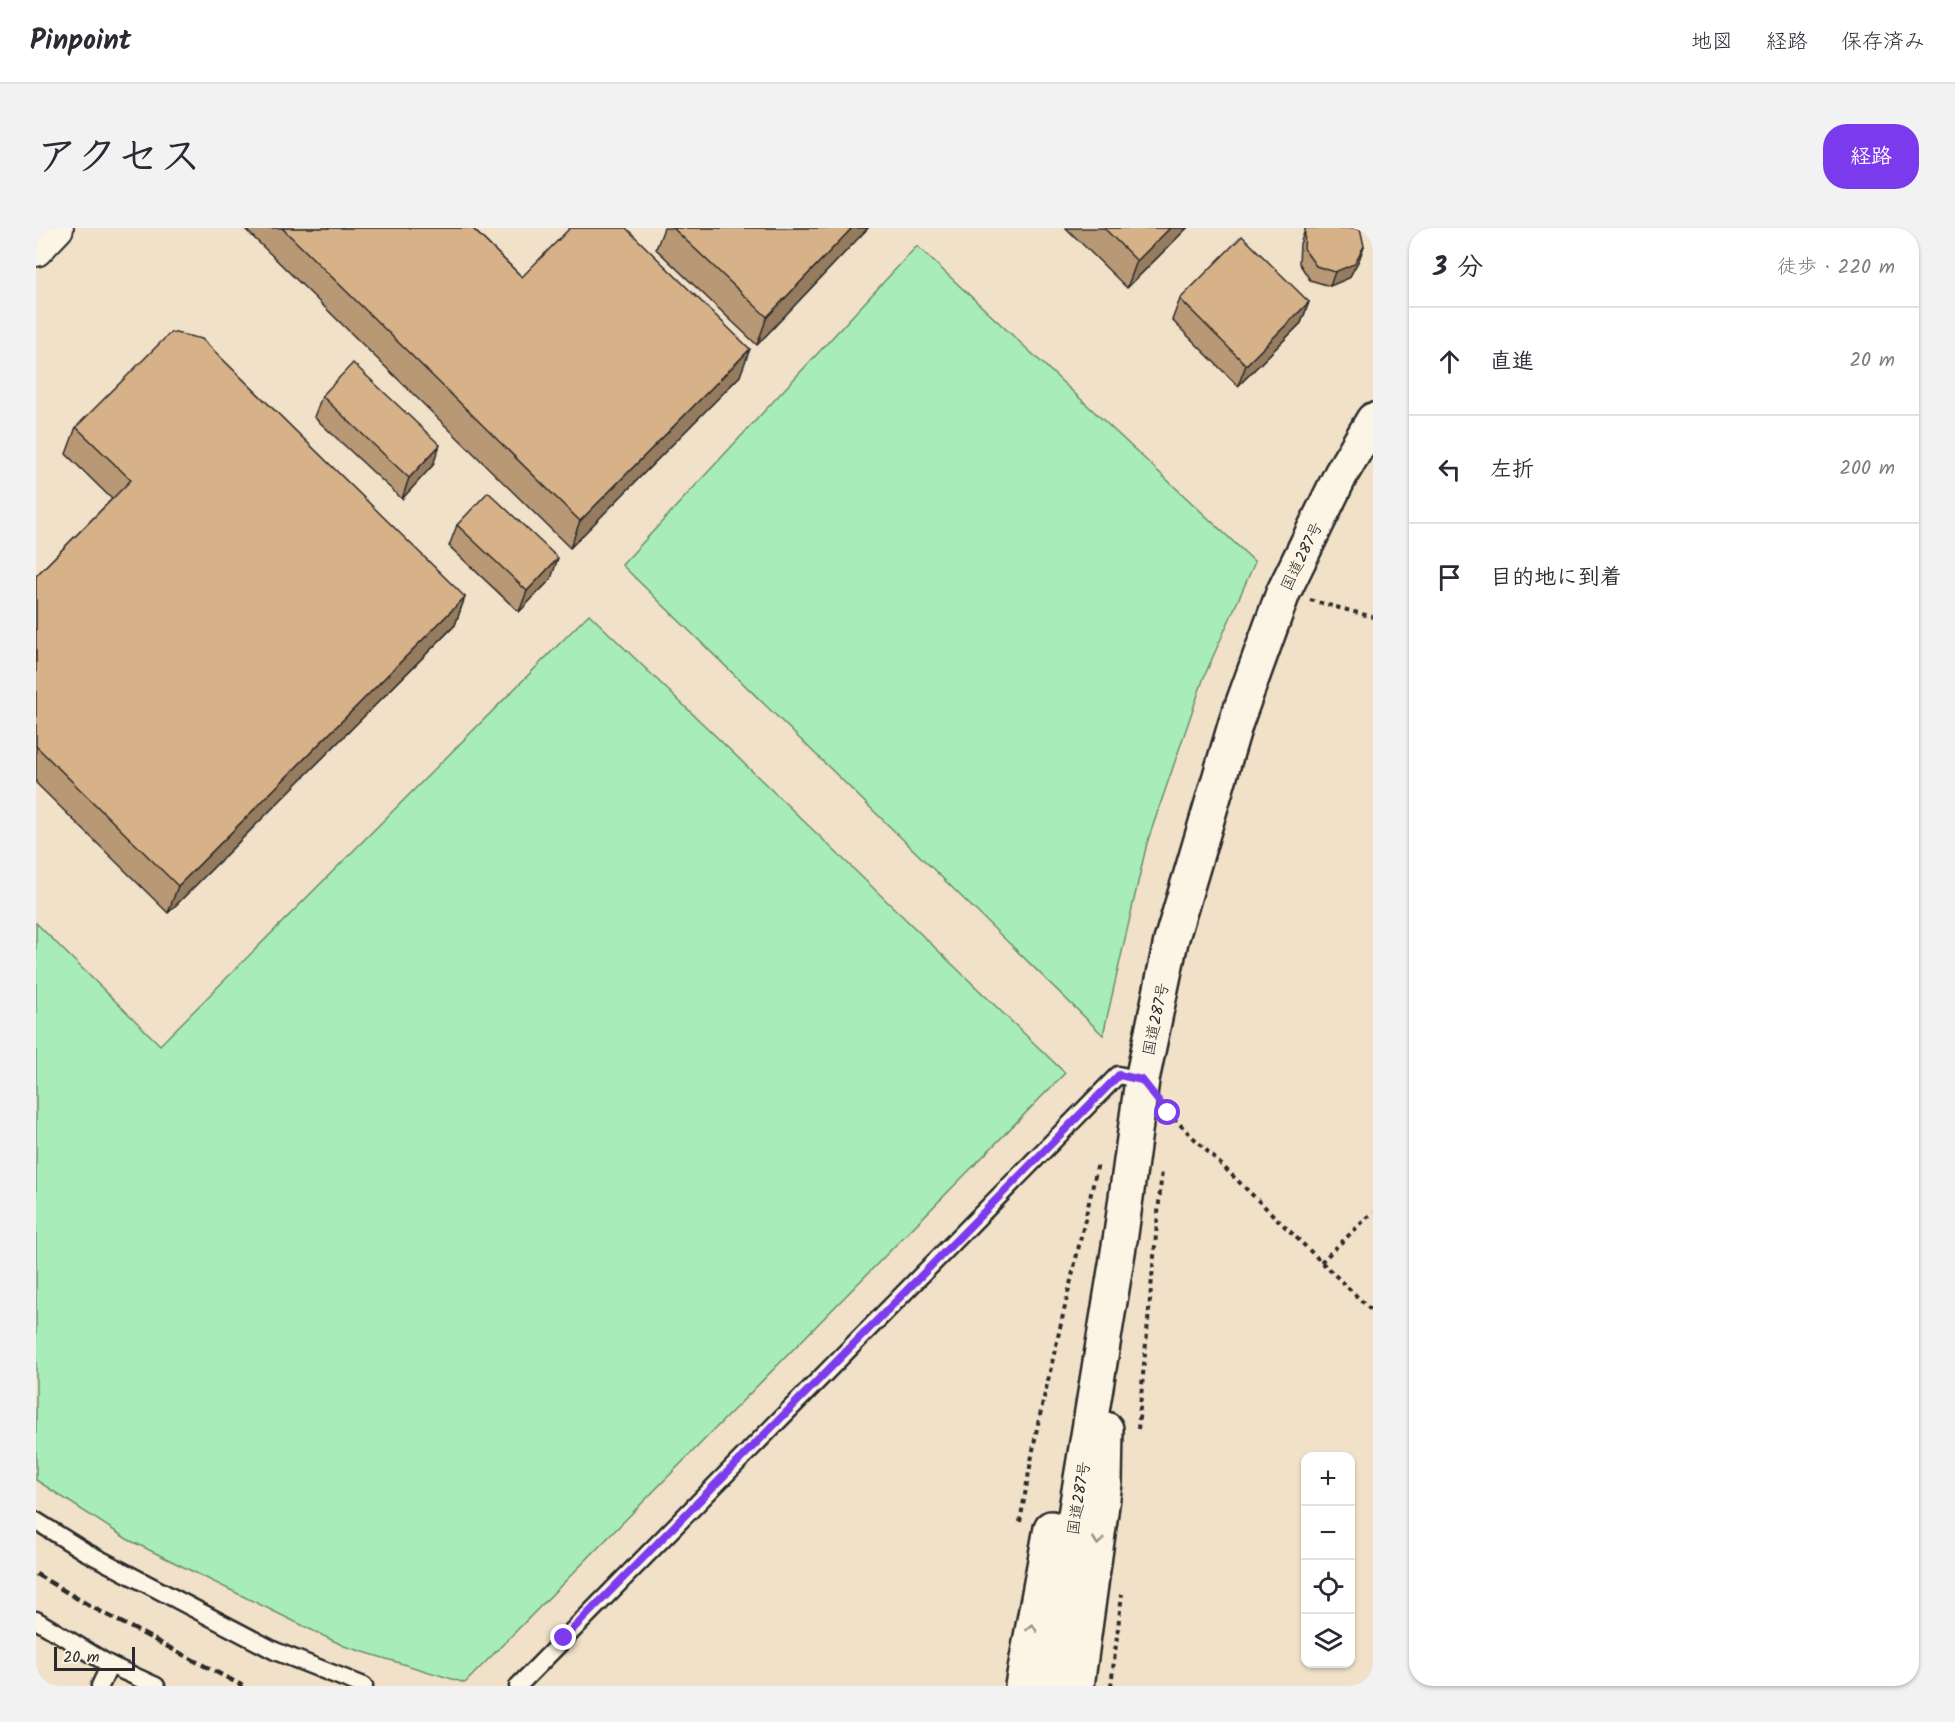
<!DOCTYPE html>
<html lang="ja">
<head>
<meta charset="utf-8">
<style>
  body { margin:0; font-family:Kalam,"Klee One",sans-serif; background:#f2f2f3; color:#2b2b33 }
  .controls { position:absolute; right:18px; bottom:18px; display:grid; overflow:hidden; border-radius:12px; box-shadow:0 2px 4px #0004 }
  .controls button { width:54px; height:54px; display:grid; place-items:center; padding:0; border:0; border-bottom:2px solid #e1e1e2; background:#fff; color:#2b2b33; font:30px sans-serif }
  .scale { position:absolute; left:18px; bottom:15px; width:81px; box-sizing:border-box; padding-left:6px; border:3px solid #2b2b2b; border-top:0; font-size:16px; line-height:21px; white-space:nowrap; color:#2b2b2b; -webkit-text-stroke:4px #fcf5e5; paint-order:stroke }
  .stop { position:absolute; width:18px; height:18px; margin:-14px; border:4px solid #7c3aed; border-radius:50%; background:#fff }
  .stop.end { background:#7c3aed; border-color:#fff; box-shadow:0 2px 6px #0008 }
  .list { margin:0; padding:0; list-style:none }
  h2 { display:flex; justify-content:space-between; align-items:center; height:78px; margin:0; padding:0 24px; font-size:26px }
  h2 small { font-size:20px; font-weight:400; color:#7c7c81 }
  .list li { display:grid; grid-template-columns:39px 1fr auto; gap:18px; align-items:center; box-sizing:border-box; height:108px; padding:0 24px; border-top:2px solid #e1e1e2 }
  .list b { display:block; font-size:22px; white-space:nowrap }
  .list em { font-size:20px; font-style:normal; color:#7c7c81 }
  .icon { flex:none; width:33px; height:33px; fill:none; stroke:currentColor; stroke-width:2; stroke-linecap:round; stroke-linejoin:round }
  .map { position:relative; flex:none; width:1337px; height:1458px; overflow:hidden; border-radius:24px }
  header { display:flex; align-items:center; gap:36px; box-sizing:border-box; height:84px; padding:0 30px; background:#fff; border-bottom:2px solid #e1e1e2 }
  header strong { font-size:28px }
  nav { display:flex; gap:33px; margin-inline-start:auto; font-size:21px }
  .intro { display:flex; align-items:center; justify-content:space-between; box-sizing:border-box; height:144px; padding:0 36px }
  h1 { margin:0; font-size:42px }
  .button { padding:15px 27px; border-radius:24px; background:#7c3aed; color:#fff; font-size:21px; font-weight:700 }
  main { display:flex; gap:36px; padding:0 36px }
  aside { flex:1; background:#fff; border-radius:24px; box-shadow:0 2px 4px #0004 }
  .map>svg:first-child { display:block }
</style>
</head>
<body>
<header>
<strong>Pinpoint</strong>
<nav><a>地図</a><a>経路</a><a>保存済み</a></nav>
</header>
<div class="intro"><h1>アクセス</h1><a class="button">経路</a></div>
<main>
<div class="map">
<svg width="1337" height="1458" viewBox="0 0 1337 1458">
  <rect width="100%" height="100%" fill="#f1e1c9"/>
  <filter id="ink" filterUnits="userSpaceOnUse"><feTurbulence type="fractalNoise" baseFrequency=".0167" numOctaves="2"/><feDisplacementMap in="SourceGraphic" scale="12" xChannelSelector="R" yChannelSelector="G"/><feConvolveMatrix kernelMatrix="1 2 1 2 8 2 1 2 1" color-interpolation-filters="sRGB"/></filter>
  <g filter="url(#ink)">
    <!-- green -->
    <g fill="#a8edb9" stroke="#6a8c72" stroke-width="1.5">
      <path d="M881,18L1219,334L1168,449L1111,615L1067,807L586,337Z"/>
      <path d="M553,386L1029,845L429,1455L308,1418L91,1311L0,1252V695L124,817Z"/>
    </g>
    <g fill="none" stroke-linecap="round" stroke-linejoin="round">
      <!-- lane casing -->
      <g stroke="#2b2b2b" stroke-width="21">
        <g id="lane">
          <path d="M0,1293L48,1323L239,1423L328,1458"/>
          <path d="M0,1392L74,1437L120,1458"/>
          <path d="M64,1458L74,1437"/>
          <path d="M482,1458L1082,847L1106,852"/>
        </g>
      </g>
      <!-- street casing -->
      <g stroke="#2b2b2b" stroke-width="36">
        <path id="street" d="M0,22L21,0"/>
      </g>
      <!-- highway casing -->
      <g stroke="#2b2b2b" stroke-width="38">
        <g id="highway">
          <path d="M986,1458L1015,1300"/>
          <path d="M1011,1458L1085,1006L1106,852L1135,713L1200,494L1247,365L1305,246L1337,192"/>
          <path d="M1041,1458L1069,1255L1070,1201"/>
        </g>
      </g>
      <!-- path -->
      <g stroke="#2b2b2b" stroke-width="4" stroke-dasharray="4.5 4.5" stroke-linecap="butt">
        <path d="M1274,372L1337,389"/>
        <path d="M1131,884L1337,1084"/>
        <path d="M1285,1034L1337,984"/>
        <path d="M1102,1201L1126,942"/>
        <path d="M984,1294L1001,1200L1062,935"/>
        <path d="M1075,1458L1086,1366"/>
      </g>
      <!-- lane -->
      <use href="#lane" stroke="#fcf5e5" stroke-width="16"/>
      <!-- street -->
      <use href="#street" stroke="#fcf5e5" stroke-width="32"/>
      <!-- highway -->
      <use href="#highway" stroke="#fcf5e5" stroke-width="33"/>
      <!-- rail -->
      <path stroke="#2b2b2b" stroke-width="4.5" stroke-dasharray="9 4.5" stroke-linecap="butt" d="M0,1346L54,1378L207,1458"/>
    </g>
    <!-- wall -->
    <g fill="#b99875" stroke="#2b2b2b" stroke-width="1.5">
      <path d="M208,0H436L486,49L704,148L534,320Z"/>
      <path d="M628,0H832L721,117L620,21Z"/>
      <path d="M1030,0H1151L1091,60Z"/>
      <path d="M1269,2L1328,18L1323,32L1313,50L1294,58L1274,52L1263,35L1264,16Z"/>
      <path d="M1144,71L1273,74L1265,95L1202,158L1136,92Z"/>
      <path d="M286,168L397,237L366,271L278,189Z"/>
      <path d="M40,199L429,369L419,397L132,685L0,555V348L76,271L30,226Z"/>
      <path d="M421,297L515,351L483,384L413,318Z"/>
    </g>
    <!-- shaded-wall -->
    <g fill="#967c5f" stroke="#2b2b2b" stroke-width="1.5">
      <path d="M816,0H832L721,117L731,89Z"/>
      <path d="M1134,0H1151L1091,60L1101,33Z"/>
      <path d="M1328,18L1323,32L1313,50L1294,58L1299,44Z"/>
      <path d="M1273,74L1265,95L1202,158L1210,137Z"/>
      <path d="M714,121L704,148L534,320L544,293Z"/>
      <path d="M404,217L397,237L366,271L373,250Z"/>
      <path d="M522,330L515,351L483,384L491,363Z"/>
      <path d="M429,369L419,397L132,685L142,658Z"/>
    </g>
    <!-- building -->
    <g fill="#d7b188" stroke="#2b2b2b" stroke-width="1.5">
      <path d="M246,0H436L486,49L534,0H590L714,121L544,293Z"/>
      <path d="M637,0H816L731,89Z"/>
      <path d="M1068,0H1134L1101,33Z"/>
      <path d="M1270,0H1324L1328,18L1318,36L1299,44L1280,38L1268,21L1269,2Z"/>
      <path d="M1206,8L1273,74L1210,137L1144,71Z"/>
      <path d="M135,104L166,111L429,369L142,658L0,518V348L95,252L40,199Z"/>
      <path d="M317,135L404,217L373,250L286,168Z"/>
      <path d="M452,264L522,330L491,363L421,297Z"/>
    </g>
    <!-- one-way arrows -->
    <defs><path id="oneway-chevron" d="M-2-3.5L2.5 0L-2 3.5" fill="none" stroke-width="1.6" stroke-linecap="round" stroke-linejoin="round" transform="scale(1.5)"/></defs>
    <g stroke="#949088">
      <use href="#oneway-chevron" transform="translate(1062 1313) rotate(97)"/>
      <use href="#oneway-chevron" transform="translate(996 1400) rotate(-81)"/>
    </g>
  </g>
  <g fill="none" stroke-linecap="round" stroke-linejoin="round" filter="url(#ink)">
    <!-- route -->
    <path stroke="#7c3aed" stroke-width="8" d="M528,1410L1083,847L1106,852L1132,885"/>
  </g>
  <g text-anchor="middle" stroke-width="4.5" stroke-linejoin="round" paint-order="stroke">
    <!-- street labels -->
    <g font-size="16" fill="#2b2b2b" stroke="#fcf5e5">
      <text transform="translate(1265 328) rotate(-64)" y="6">国道287号</text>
      <text transform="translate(1119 791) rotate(-78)" y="6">国道287号</text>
      <text transform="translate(1042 1270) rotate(-81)" y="6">国道287号</text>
    </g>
  </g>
</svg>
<div class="controls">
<button>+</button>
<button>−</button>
<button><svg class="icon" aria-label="locate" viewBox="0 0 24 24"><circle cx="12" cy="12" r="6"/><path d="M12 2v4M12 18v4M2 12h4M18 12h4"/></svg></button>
<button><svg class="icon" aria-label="layers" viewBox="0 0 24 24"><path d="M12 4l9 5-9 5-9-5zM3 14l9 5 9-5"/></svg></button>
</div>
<div class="scale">20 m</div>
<div class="stop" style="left:1132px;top:885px"></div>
<div class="stop end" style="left:528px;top:1410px"></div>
</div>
<aside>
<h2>3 分<small>徒歩 · 220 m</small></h2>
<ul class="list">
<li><svg class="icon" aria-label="ahead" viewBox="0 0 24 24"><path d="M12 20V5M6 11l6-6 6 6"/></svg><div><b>直進</b></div><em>20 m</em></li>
<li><svg class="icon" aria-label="left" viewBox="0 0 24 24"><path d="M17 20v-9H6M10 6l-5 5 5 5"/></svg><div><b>左折</b></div><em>200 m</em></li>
<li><svg class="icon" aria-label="arrive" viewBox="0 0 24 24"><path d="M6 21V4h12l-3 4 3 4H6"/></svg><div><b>目的地に到着</b></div></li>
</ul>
</aside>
</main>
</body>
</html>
